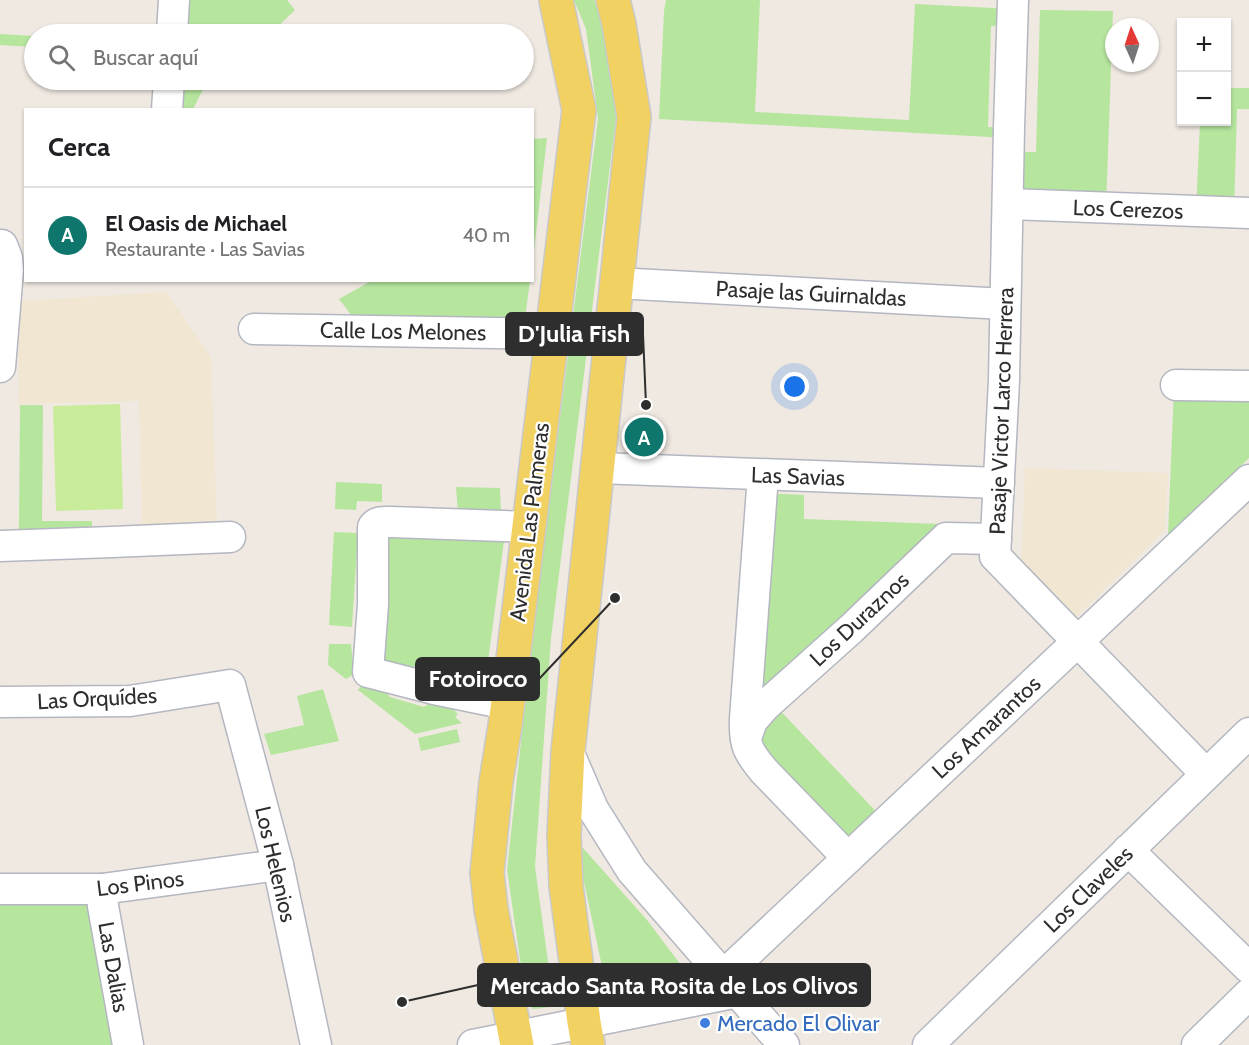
<!DOCTYPE html>
<html lang="es">
<head>
<meta charset="utf-8">
<style>
  body { margin:0; font-family:Cabin,sans-serif; background:#f6f6f6; color:#202124 }
  .controls { position:absolute; right:18px; top:18px; display:grid; overflow:hidden; border-radius:0px; box-shadow:0 2px 4px #0004 }
  .controls button { width:54px; height:54px; display:grid; place-items:center; padding:0; border:0; border-bottom:2px solid #e0e0e0; background:#fff; color:#202124; font:30px sans-serif }
  .compass { position:absolute; left:1105px; top:18px; width:54px; height:54px; border-radius:50%; background:#fff; box-shadow:0 2px 4px #0004; rotate:357deg }
  .you { position:absolute; left:795px; top:387px; width:21px; height:21px; margin:-15px; border:4px solid #fff; border-radius:50%; background:#1a73e8; box-shadow:0 0 0 9px #1a73e833 }
  .badge { display:grid; place-items:center; width:39px; height:39px; border-radius:50%; background:#0f766e; color:#fff; font-size:20px; font-weight:700 }
  .pin { position:absolute; translate:-50% -50%; border:3px solid #fff; box-shadow:0 2px 6px #0006 }
  .list { margin:0; padding:0; list-style:none }
  h2 { display:flex; justify-content:space-between; align-items:center; height:78px; margin:0; padding:0 24px; font-size:26px }
  h2 small { font-size:20px; font-weight:400; color:#757577 }
  .list li { display:grid; grid-template-columns:39px 1fr auto; gap:18px; align-items:center; box-sizing:border-box; height:96px; padding:0 24px; border-top:2px solid #e0e0e0 }
  .list b { display:block; font-size:22px; white-space:nowrap }
  .list p { margin:0; font-size:20px; white-space:nowrap; color:#757577 }
  .list em { font-size:20px; font-style:normal; color:#757577 }
  .icon { flex:none; width:33px; height:33px; fill:none; stroke:currentColor; stroke-width:2; stroke-linecap:round; stroke-linejoin:round }
  .map { position:relative; flex:none; width:1249px; height:1045px; overflow:hidden }
  .search { position:absolute; background:#fff; box-shadow:0 2px 4px #0004; left:24px; top:24px; width:510px; height:66px; display:flex; align-items:center; gap:15px; box-sizing:border-box; padding:0 21px; border-radius:33px; color:#757577; font-size:22px }
  .panel { position:absolute; background:#fff; box-shadow:0 2px 4px #0004; left:24px; top:108px; width:510px; height:174px; border-radius:0px }
  .map>svg:first-child { display:block }
</style>
</head>
<body>
<div class="map">
<svg width="1249" height="1045" viewBox="0 0 1249 1045">
  <rect width="100%" height="100%" fill="#efe9e1"/>
  <!-- education -->
  <g fill="#f0e6d1">
    <path d="M166,292L211,357L217,526L142,529L139,401L18,404L19,301Z"/>
    <path d="M1025,468L1168,473L1165,530L1070,623L1021,569Z"/>
  </g>
  <!-- green -->
  <g fill="#b6e59e">
    <path d="M188,0H287L295,10L270,34H187Z"/>
    <path d="M574,0H594L603,23L616,118L551,638L535,867L553,998L551,1007L533,1009L526,1000L507,870L532,641L598,118L586,29Z"/>
    <path d="M666,0H760L755,112L909,120L915,4L1013,9V27L991,26L988,127L1009,128L1008,138L659,119L664,11Z"/>
    <path d="M1040,10L1113,11L1106,208L1008,204V152H1036Z"/>
    <path d="M0,34L34,36V47L0,45Z"/>
    <path d="M185,80H208L193,109H183Z"/>
    <path d="M1227,88H1249V109H1237L1234,213L1196,211L1200,122H1226Z"/>
    <path d="M547,138L533,259V139Z"/>
    <path d="M371,281H530L524,325L358,324L339,299Z"/>
    <path d="M1174,389L1249,391V458L1168,535Z"/>
    <path d="M20,405H43L42,521H92V530L19,529Z"/>
    <path d="M336,482L382,484V502L357,501L356,510L335,509Z"/>
    <path d="M456,487L500,488L501,516L458,513Z"/>
    <path d="M762,493L804,495V519L996,526L946,538L771,701L886,822L848,858L752,757Z"/>
    <path d="M506,526L483,699L368,672L373,527Z"/>
    <path d="M334,532L358,533L352,627L329,625Z"/>
    <path d="M329,644H351L354,674L346,679L328,665Z"/>
    <path d="M365,680L381,686L390,697L424,707L428,704L451,707L458,714L455,717L462,723L415,734L358,690Z"/>
    <path d="M323,689L339,741L271,755L264,734L304,725L297,696Z"/>
    <path d="M457,729L460,742L421,751L418,738Z"/>
    <path d="M583,848L647,920L687,973L607,990L577,849Z"/>
    <path d="M0,896H97L125,1045H0Z"/>
  </g>
  <!-- pitch -->
  <path fill="#c9ec9a" d="M120,404L123,509L56,511L53,406Z"/>
  <g fill="none" stroke-linecap="round" stroke-linejoin="round">
    <!-- minor casing -->
    <g stroke="#b4b7c1" stroke-width="33">
      <g id="minor">
        <path d="M1013,0L1009,128L1004,380L995,556L1206,774"/>
        <path d="M172,34L174,0"/>
        <path d="M167,110L169,80"/>
        <path d="M1008,204L1249,213"/>
        <path d="M0,245H2L7,258L8,270L0,367"/>
        <path d="M616,283L1005,304"/>
        <path d="M254,329L552,334"/>
        <path d="M1176,385L1249,386"/>
        <path d="M598,468L999,483"/>
        <path d="M763,475L745,719C744,745 748,752 764,771L848,858"/>
        <path d="M0,546L112,542L230,537"/>
        <path d="M0,702L130,701L230,685L278,865L316,1045"/>
        <path d="M507,704L434,689L368,672L373,604V527C377,521 385,522 391,522L529,527"/>
        <path d="M746,738L752,721L765,706L851,629L946,538L996,539"/>
        <path d="M568,751L593,809L632,871L784,1045"/>
        <path d="M1128,850L1249,968"/>
        <path d="M0,889H102L278,865"/>
        <path d="M102,889L103,906L128,1045"/>
        <path d="M724,975L1249,480"/>
        <path d="M473,1045L738,992"/>
        <path d="M928,1045L1249,733"/>
        <path d="M1197,1045L1249,994"/>
      </g>
    </g>
    <!-- major casing -->
    <g stroke="#c9c9c9" stroke-width="36">
      <g id="major">
        <path d="M517,1045L491,909L487,873L496,782L505,726L579,110L556,0"/>
        <path d="M588,1045L584,1022L566,886L564,836L568,751L634,117L619,24L613,0"/>
      </g>
    </g>
    <!-- minor -->
    <use href="#minor" stroke="#fff" stroke-width="30"/>
    <!-- major -->
    <use href="#major" stroke="#f2d163" stroke-width="33"/>
  </g>
  <!-- markers -->
  <circle fill="#3f7fe0" stroke="#fff" stroke-width="2" cx="705" cy="1023" r="6"/>
  <g text-anchor="middle" stroke-width="4.5" stroke-linejoin="round" paint-order="stroke">
    <!-- street labels -->
    <g font-size="22" fill="#2e2e2e" stroke="#fff">
      <text transform="translate(1128 209) rotate(2)" y="8">Los Cerezos</text>
      <text transform="translate(811 293) rotate(3)" y="8">Pasaje las Guirnaldas</text>
      <text transform="translate(403 331) rotate(1)" y="8">Calle Los Melones</text>
      <text transform="translate(1001 411) rotate(-88)" y="8">Pasaje Victor Larco Herrera</text>
      <text transform="translate(798 476) rotate(2)" y="8">Las Savias</text>
      <text transform="translate(529 522) rotate(-83)" y="8">Avenida Las Palmeras</text>
      <text transform="translate(859 619) rotate(-43)" y="8">Los Duraznos</text>
      <text transform="translate(97 698) rotate(-3)" y="8">Las Orquídes</text>
      <text transform="translate(986 727) rotate(-43)" y="8">Los Amarantos</text>
      <text transform="translate(276 864) rotate(77)" y="8">Los Helenios</text>
      <text transform="translate(140 883) rotate(-7)" y="8">Los Pinos</text>
      <text transform="translate(1088 889) rotate(-44)" y="8">Los Claveles</text>
      <text transform="translate(114 967) rotate(80)" y="8">Las Dalias</text>
    </g>
    <!-- shop labels -->
    <g font-size="22" fill="#366cbe" stroke="#fff" text-anchor="start">
      <text x="717" y="1031">Mercado El Olivar</text>
    </g>
  </g>
  <!-- callouts -->
  <path fill="none" stroke="#2e2e2e" stroke-width="2" d="M646 405L643 334M615 598L539 679M402 1002L478 985"/>
  <g fill="#2e2e2e" stroke="#fff" stroke-width="2">
    <circle cx="646" cy="405" r="6"/>
    <circle cx="615" cy="598" r="6"/>
    <circle cx="402" cy="1002" r="6"/>
  </g>
  <g fill="#2e2e2e" stroke="#2e2e2e" stroke-width="2">
    <rect x="506" y="313" width="137" height="42" rx="6"/>
    <rect x="416" y="658" width="123" height="42" rx="6"/>
    <rect x="478" y="964" width="392" height="42" rx="6"/>
  </g>
  <g font-size="24" text-anchor="middle" font-weight="bold" fill="#fff">
    <text x="574" y="342">D'Julia Fish</text>
    <text x="478" y="687">Fotoiroco</text>
    <text x="674" y="994">Mercado Santa Rosita de Los Olivos</text>
  </g>
</svg>
<div class="controls">
<button>+</button>
<button>−</button>
</div>
<svg class="compass" viewBox="-18 -18 36 36"><path d="M0-13l5 13h-10z" fill="#e53935"/><path d="M0 13l5-13h-10z" fill="#757577"/></svg>
<div class="you"></div>
<div class="pin badge" style="left:644px;top:437px">A</div>
<div class="search"><svg class="icon" aria-label="search" viewBox="0 0 24 24"><circle cx="10" cy="10" r="6"/><path d="M15 15l6 6"/></svg>Buscar aquí</div>
<section class="panel">
<h2>Cerca<small></small></h2>
<ul class="list">
<li><span class="badge">A</span><div><b>El Oasis de Michael</b><p>Restaurante · Las Savias</p></div><em>40 m</em></li>
</ul>
</section>
</div>
</body>
</html>
